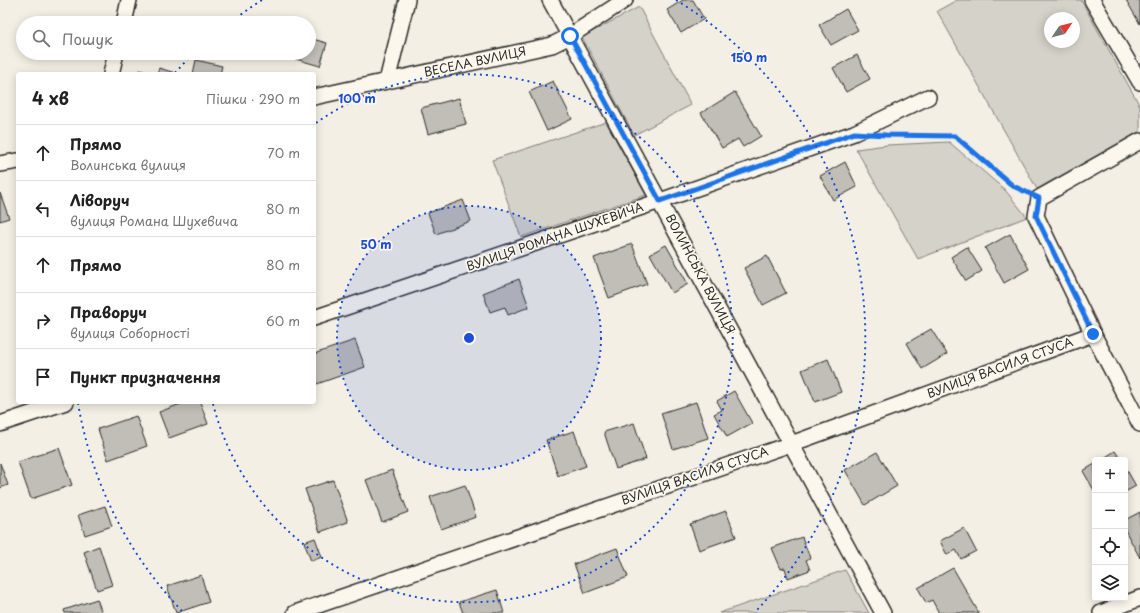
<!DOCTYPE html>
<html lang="uk">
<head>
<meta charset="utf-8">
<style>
  body { margin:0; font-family:"Playpen Sans",sans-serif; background:#f2f2f2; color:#222 }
  .controls { position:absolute; right:12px; bottom:12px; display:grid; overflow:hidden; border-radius:4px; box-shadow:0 2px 10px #0003 }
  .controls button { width:36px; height:36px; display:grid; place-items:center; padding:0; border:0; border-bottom:1px solid #e0e0e0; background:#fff; color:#222; font:20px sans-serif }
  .compass { position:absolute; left:1044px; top:12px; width:36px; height:36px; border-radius:50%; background:#fff; box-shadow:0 2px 10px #0003; rotate:55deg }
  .stop { position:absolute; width:12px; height:12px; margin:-9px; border:3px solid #1a73e8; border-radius:50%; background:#fff }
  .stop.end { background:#1a73e8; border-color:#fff; box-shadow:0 1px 4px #0008 }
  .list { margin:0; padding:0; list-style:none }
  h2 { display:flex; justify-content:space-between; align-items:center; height:52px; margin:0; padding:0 16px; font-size:17px }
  h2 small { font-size:13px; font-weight:400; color:#767676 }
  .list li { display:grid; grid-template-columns:26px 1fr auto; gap:12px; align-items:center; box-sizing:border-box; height:56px; padding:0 16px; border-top:1px solid #e0e0e0 }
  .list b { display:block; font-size:15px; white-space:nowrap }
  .list p { margin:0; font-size:13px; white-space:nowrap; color:#767676 }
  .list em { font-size:13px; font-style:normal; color:#767676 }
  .icon { flex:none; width:22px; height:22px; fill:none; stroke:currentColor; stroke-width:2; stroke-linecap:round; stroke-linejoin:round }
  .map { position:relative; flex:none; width:1140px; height:613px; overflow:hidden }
  .search { position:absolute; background:#fff; box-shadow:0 2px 10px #0003; left:16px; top:16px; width:300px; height:44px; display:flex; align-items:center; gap:10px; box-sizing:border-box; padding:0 14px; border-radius:22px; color:#767676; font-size:15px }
  .panel { position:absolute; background:#fff; box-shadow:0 2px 10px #0003; left:16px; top:72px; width:300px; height:332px; border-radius:4px }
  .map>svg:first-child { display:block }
</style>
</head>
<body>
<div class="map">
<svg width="1140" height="613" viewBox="0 0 1140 613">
  <rect width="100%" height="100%" fill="#f3efe4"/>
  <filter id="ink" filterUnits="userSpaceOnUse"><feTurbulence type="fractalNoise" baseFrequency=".025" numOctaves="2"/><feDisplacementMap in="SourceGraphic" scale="8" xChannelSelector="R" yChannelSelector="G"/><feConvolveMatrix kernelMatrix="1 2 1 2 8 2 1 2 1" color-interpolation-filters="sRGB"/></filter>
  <g filter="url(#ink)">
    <!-- green -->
    <g fill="#d5d2c9" stroke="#807e7a" fill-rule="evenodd">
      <path d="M957,0H1081L1140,106V131L1037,189L937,11ZM1050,18H1074V42H1050Z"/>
      <path d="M639,7L691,105L634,135L582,37Z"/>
      <path d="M606,122L646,195L521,237L492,160Z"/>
      <path d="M949,142L1005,190L1027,217L918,259L856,149L887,145Z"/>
      <path d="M845,570L869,613H719Z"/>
    </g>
    <!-- building -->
    <g fill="#c0beb6" stroke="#2b2b2b">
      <path d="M683,0H693L704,19L681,33L667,10Z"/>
      <path d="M1126,0H1140V24Z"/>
      <path d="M846,9L858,30L831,45L819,25Z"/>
      <path d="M309,38L327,43L320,66L285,56L286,53H309Z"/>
      <path d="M224,53H236L235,56Z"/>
      <path d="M857,55L870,79L846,92L833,68Z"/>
      <path d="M196,60L222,66L220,74H193Z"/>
      <path d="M159,68L175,73V74H157Z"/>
      <path d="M140,70L153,74H139Z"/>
      <path d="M553,81L572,119L547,131L529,92Z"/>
      <path d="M735,92L761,136L743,147L738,139L722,148L701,113Z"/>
      <path d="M459,98L466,124L428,134L421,108Z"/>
      <path d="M845,162L857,187L833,200L820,176Z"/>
      <path d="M0,193L9,218L0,221Z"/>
      <path d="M463,200L471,221L436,234L428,213Z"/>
      <path d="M1010,234L1029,269L1004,283L985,248Z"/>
      <path d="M632,244L647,284L609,298L594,258Z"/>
      <path d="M666,245L688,284L672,293L650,254Z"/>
      <path d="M967,247L982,271L966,281L951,257Z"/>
      <path d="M767,256L786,293L763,305L744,268Z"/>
      <path d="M519,279L529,307L508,315L505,307L490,312L483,293Z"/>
      <path d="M931,329L947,354L922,369L907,343Z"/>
      <path d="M355,340L365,367L317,384L314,376V354Z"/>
      <path d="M828,359L841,392L815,402L802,370Z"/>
      <path d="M734,391L752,423L727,437L714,414L722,410L717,401Z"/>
      <path d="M186,402H200L208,424L169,438L159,412Z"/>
      <path d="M696,402L708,438L673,449L661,413Z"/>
      <path d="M136,416L147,446L108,460L98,429Z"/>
      <path d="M634,423L646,459L616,469L604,432Z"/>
      <path d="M574,431L586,466L558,476L546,440Z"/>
      <path d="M59,448L72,485L31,499L18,462Z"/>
      <path d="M1115,451L1121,460H1101Z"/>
      <path d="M877,452L897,486L865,505L845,470Z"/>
      <path d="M0,463L8,485L0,488Z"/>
      <path d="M1095,464V492L1083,471Z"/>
      <path d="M1125,467L1136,486L1125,492Z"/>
      <path d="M392,470L408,512L382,522L366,480Z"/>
      <path d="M333,480L348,522L320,532L305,489Z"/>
      <path d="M465,485L476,517L441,529L430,497Z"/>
      <path d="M105,506L112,526L85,535L78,515Z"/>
      <path d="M726,511L736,537L699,550L690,524Z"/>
      <path d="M1140,512V558L1125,530V520Z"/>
      <path d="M964,528L976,551L961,559L956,550L947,555L940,541Z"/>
      <path d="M802,537L810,558L806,560L810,570L788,578L785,568L781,569L772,548Z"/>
      <path d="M315,538L322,557L311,561L304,542Z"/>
      <path d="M99,546L112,585L97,590L84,552Z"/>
      <path d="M617,548L628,577L585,593L574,564Z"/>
      <path d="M953,568L979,613H939L932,600L926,603L918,588Z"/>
      <path d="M201,575L209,602L176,613L167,586Z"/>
      <path d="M497,590L504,613H463L459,602Z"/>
      <path d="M97,599L102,613H65L64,610Z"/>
    </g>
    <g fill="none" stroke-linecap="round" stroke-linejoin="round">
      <!-- minor casing -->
      <g stroke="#2b2b2b" stroke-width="18">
        <g id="minor">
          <path d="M550,0L883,613"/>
          <path d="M1092,0L1140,82"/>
          <path d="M124,23L129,0"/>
          <path d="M111,74L116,53"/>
          <path d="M387,81L407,0"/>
          <path d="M314,97L552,45L570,36L625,0"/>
          <path d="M1140,141L1039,198L1036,216L1093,334L1140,424"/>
          <path d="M0,164L18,161"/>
          <path d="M314,318L660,201L854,133L928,97"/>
          <path d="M0,424L66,402"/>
          <path d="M295,613L791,444L1093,334"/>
          <path d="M1101,613L1140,598"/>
        </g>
      </g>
      <!-- path -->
      <path stroke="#2b2b2b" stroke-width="2.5" stroke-dasharray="1 3" stroke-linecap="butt" d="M888,135L955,136L1013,186L1025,191"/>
      <!-- minor -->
      <use href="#minor" stroke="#fbf7ec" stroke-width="15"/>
    </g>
  </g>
  <g fill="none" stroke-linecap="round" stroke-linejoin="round" filter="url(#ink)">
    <!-- route -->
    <path stroke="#1a73e8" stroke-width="5" d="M570,36L660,201L854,133L886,135L955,136L1013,186L1039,198L1036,216L1093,334"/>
  </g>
  <!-- distance rings -->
  <circle cx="469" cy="338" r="132" fill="#1d4ed8" fill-opacity=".12"/>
  <g fill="none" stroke="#1d4ed8" stroke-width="2" stroke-dasharray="2 4">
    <circle cx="469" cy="338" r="132"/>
    <path d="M316 123A264 264 0 1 1 213 404"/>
    <path d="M182 611A396 396 0 0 1 78 403M175 73A396 396 0 0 1 194 53M231 22A396 396 0 0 1 262 0M676 0A396 396 0 0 1 756 611"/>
  </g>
  <g text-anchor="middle" stroke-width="3.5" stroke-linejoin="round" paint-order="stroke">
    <!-- street labels -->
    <g font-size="12" fill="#2b2b2b" stroke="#fbf7ec">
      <text transform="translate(475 62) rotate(-12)" y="4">ВЕСЕЛА ВУЛИЦЯ</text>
      <text transform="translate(555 237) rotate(-19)" y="4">ВУЛИЦЯ РОМАНА ШУХЕВИЧА</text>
      <text transform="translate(700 274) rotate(62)" y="4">ВОЛИНСЬКА ВУЛИЦЯ</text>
      <text transform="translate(1000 368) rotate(-20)" y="4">ВУЛИЦЯ ВАСИЛЯ СТУСА</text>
      <text transform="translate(695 476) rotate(-19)" y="4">ВУЛИЦЯ ВАСИЛЯ СТУСА</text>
    </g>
  </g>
  <circle cx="469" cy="338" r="6" fill="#1d4ed8" stroke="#fbf7ec" stroke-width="2"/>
  <g font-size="12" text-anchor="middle" font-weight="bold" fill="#1d4ed8" stroke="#fbf7ec" stroke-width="3.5" stroke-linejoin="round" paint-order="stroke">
    <text x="749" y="62">150 m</text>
    <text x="357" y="103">100 m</text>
    <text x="376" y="249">50 m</text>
  </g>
</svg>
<div class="controls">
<button>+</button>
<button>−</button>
<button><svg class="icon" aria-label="locate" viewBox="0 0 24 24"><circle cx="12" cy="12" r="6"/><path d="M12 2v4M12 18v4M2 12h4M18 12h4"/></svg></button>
<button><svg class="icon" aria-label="layers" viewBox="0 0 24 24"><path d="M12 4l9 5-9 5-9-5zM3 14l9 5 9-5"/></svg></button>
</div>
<svg class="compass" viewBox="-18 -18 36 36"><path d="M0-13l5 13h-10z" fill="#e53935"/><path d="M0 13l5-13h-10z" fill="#767676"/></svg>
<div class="stop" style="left:570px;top:36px"></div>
<div class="stop end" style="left:1093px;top:334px"></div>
<div class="search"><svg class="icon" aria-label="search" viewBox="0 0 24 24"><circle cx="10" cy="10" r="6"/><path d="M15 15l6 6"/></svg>Пошук</div>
<section class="panel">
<h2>4 хв<small>Пішки · 290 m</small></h2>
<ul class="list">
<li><svg class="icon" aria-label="ahead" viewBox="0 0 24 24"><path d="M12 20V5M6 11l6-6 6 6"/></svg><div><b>Прямо</b><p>Волинська вулиця</p></div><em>70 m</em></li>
<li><svg class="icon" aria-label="left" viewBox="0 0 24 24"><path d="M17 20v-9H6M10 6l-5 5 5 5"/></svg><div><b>Ліворуч</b><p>вулиця Романа Шухевича</p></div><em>80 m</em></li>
<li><svg class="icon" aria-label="ahead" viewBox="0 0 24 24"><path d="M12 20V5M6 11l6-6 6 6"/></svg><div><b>Прямо</b></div><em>80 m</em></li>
<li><svg class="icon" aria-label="right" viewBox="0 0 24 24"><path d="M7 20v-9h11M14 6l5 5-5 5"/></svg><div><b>Праворуч</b><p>вулиця Соборності</p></div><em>60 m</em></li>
<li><svg class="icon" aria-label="arrive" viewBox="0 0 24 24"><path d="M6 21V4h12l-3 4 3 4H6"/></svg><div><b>Пункт призначення</b></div></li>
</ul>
</section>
</div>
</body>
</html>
